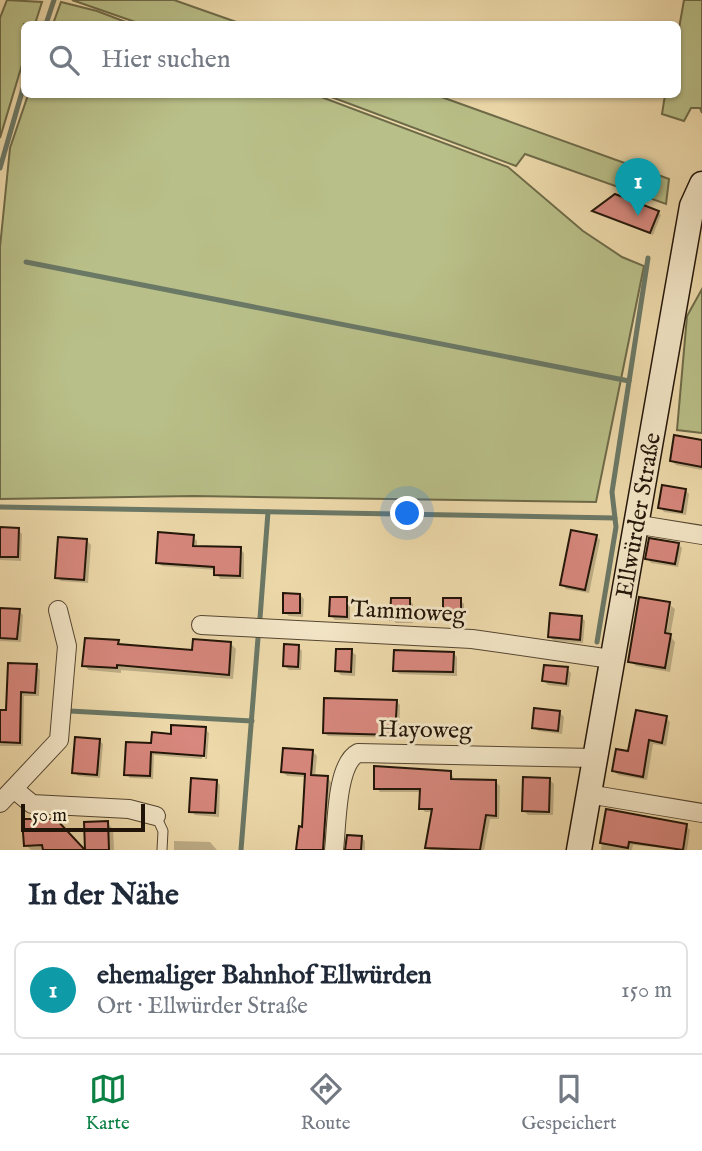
<!DOCTYPE html>
<html lang="de">
<head>
<meta charset="utf-8">
<style>
  body { margin:0; font-family:"IM FELL English",serif; background:#f6f6f7; color:#1f2937 }
  .scale { position:absolute; left:21px; bottom:18px; width:124px; box-sizing:border-box; padding-left:7px; border:4px solid #211408; border-top:0; font-size:19px; line-height:24px; white-space:nowrap; color:#211408; -webkit-text-stroke:5px #f4e7c8; paint-order:stroke }
  .you { position:absolute; left:408px; top:514px; width:24px; height:24px; margin:-18px; border:5px solid #fff; border-radius:50%; background:#1a73e8; box-shadow:0 0 0 10px #1a73e833 }
  .badge { display:grid; place-items:center; width:46px; height:46px; border-radius:50%; background:#0b8043; color:#fff; font-size:23px; font-weight:700 }
  .pin { position:absolute; translate:-50% -58px; filter:drop-shadow(0 2px 4px #0008) }
  .pin::after { content:''; position:absolute; top:37px; width:24px; height:21px; background:inherit; clip-path:polygon(0 0,100% 0,50% 100%) }
  .list { margin:0; padding:0; list-style:none }
  h2 { display:flex; justify-content:space-between; align-items:center; height:91px; margin:0; padding:0 28px; font-size:30px }
  h2 small { font-size:23px; font-weight:400; color:#747a83 }
  .list li { display:grid; grid-template-columns:46px 1fr auto; gap:21px; align-items:center; box-sizing:border-box; height:98px; margin:0 14px 14px; padding:0 14px; border:2px solid #e0e1e3; border-radius:10px }
  .list b { display:block; font-size:26px; white-space:nowrap }
  .list p { margin:0; font-size:23px; white-space:nowrap; color:#747a83 }
  .list em { font-size:23px; font-style:normal; color:#747a83 }
  .icon { flex:none; width:38px; height:38px; fill:none; stroke:currentColor; stroke-width:2; stroke-linecap:round; stroke-linejoin:round }
  .map { position:relative; flex:none; width:702px; height:850px; overflow:hidden }
  .search { position:absolute; background:#fff; box-shadow:0 2px 5px #0004; left:21px; right:21px; top:21px; height:77px; display:flex; align-items:center; gap:18px; box-sizing:border-box; padding:0 24px; border-radius:10px; color:#747a83; font-size:26px }
  .sheet { height:203px; background:#fff }
  nav { display:flex; justify-content:space-around; align-items:center; box-sizing:border-box; height:98px; border-top:2px solid #e0e1e3; background:#fff; font-size:19px; color:#747a83 }
  nav a { display:grid; justify-items:center; gap:4px }
  nav .on { color:#0b8043 }
  .map>svg:first-child { display:block }
</style>
</head>
<body>
<div class="map">
<svg width="702" height="850" viewBox="0 0 702 850">
  <rect width="100%" height="100%" fill="#eedaab"/>
  <filter id="stains"><feTurbulence type="fractalNoise" baseFrequency=".00286" numOctaves="4"/><feColorMatrix values="0 0 0 0 .2 0 0 0 0 .09 0 0 0 0 .02 0 0 0 .5 -.17"/></filter>
  <radialGradient id="worn" r=".72"><stop offset=".6" stop-color="#630" stop-opacity="0"/><stop offset="1" stop-color="#630" stop-opacity=".3"/></radialGradient>
  <!-- green -->
  <g fill="#b9bf88" stroke="#6d6a48" stroke-width="2">
    <path d="M7,0L42,2L35,24H24V58L0,138V18Z"/>
    <path d="M72,0H174L242,24H141Z"/>
    <path d="M684,0H702V113L700,108H691L684,121L662,114L665,95L678,94V34Z"/>
    <path d="M61,2L97,11L131,24H53Z"/>
    <path d="M28,95H316L508,167L583,231L622,257L644,266L596,502L194,496L0,499V247L10,148Z"/>
    <path d="M326,95H436L669,179L666,204L525,154L516,166Z"/>
    <path d="M702,289V433L677,430L687,316Z"/>
  </g>
  <!-- shadow -->
  <g fill="#0003">
    <path d="M595,212H658L661,215L653,235Z"/>
    <path d="M702,442V470L676,465L672,461Z"/>
    <path d="M685,490L689,494L686,515L664,512L660,507Z"/>
    <path d="M0,529L18,530L22,534L21,561L0,560Z"/>
    <path d="M596,536L600,540L589,593L566,589L562,584Z"/>
    <path d="M193,537L197,541V548L240,549L244,553V579H220L216,570L162,566L157,562Z"/>
    <path d="M87,541L91,545L88,583L61,581L57,577Z"/>
    <path d="M678,544L682,548L678,567L651,563L647,558Z"/>
    <path d="M300,595L304,599L303,617L289,616L284,612Z"/>
    <path d="M346,599L350,603V620H335L331,616Z"/>
    <path d="M641,599L671,606H668L661,642H665L671,606L675,609L670,636L675,642L670,672L636,666L630,661Z"/>
    <path d="M409,600L413,604V623H396L392,619Z"/>
    <path d="M460,600L464,604V622H448L444,618Z"/>
    <path d="M0,610L19,611L23,615L21,642L0,641Z"/>
    <path d="M581,617L585,621L583,643L554,641L550,637Z"/>
    <path d="M118,642L123,646L194,652L231,644L236,649L233,679L121,670V673L89,670L84,665Z"/>
    <path d="M298,647L302,651L301,670H289L285,666Z"/>
    <path d="M351,651L356,655L355,676L341,675L337,671Z"/>
    <path d="M453,653L457,657V676L399,674L395,670Z"/>
    <path d="M36,666L40,670L39,696H24L23,746H0V712H8Z"/>
    <path d="M567,669L571,673L569,687L548,685L544,681Z"/>
    <path d="M396,701L400,705L399,738L328,736L324,732Z"/>
    <path d="M560,713L564,717L562,734L538,731L534,727Z"/>
    <path d="M666,718L670,722L666,746L653,744L647,780L618,775L614,771Z"/>
    <path d="M205,729L202,759L154,755L153,779L130,778L126,774L153,745L172,735Z"/>
    <path d="M207,731L209,733L207,759H205Z"/>
    <path d="M99,740L103,744L100,778L78,776L74,772Z"/>
    <path d="M313,752L317,756L315,777H327L331,782L327,850H298L304,829L306,777L287,776L283,772Z"/>
    <path d="M451,773L455,781L496,782L500,786L499,819H490L484,850H430L427,847L433,812H425L421,808V792H380L376,788Z"/>
    <path d="M549,779L554,784L553,815H528L524,811Z"/>
    <path d="M216,781L220,785L219,817L195,815L191,811Z"/>
    <path d="M607,811L686,826L690,830L687,850L633,845L632,850H601Z"/>
    <path d="M24,821L83,850H31L26,845Z"/>
    <path d="M107,823L113,829L114,850H143H87Z"/>
    <path d="M361,837L365,841V850H347Z"/>
    <path d="M174,841L210,842L217,850H174Z"/>
  </g>
  <g fill="none" stroke-linecap="round" stroke-linejoin="round">
    <!-- stream -->
    <g stroke="#6a7866" stroke-width="5">
      <path d="M46,24L54,0"/>
      <path d="M0,168L24,85"/>
      <path d="M26,262L629,381"/>
      <path d="M0,507L615,518"/>
      <path d="M260,618L268,512"/>
      <path d="M597,642L616,527L612,492L648,258"/>
      <path d="M70,711L252,721"/>
      <path d="M241,850L258,638"/>
    </g>
  </g>
  <!-- building -->
  <g fill="#d8887e" stroke="#211408" stroke-width="2">
    <path d="M615,194L659,211L650,233L592,211Z"/>
    <path d="M674,435L702,440V467L670,461Z"/>
    <path d="M662,485L686,489L682,512L658,508Z"/>
    <path d="M0,527L19,528L18,557H0Z"/>
    <path d="M571,530L597,535L585,590L560,585Z"/>
    <path d="M158,532L194,535L193,546L241,547L240,576L214,575V567L156,563Z"/>
    <path d="M58,537L87,539L84,580L55,578Z"/>
    <path d="M649,538L679,543L675,564L645,559Z"/>
    <path d="M283,593L300,594V613H283Z"/>
    <path d="M330,597H347V617L329,616Z"/>
    <path d="M639,597L670,602L665,633L671,634L665,668L628,662Z"/>
    <path d="M391,598H410V620H390Z"/>
    <path d="M443,598H461V619L443,618Z"/>
    <path d="M0,608L20,609L17,639L0,638Z"/>
    <path d="M550,613L582,616L580,640L548,637Z"/>
    <path d="M85,638L119,640L118,644L192,650L193,639L231,642L229,675L117,665V668L82,666Z"/>
    <path d="M284,644L299,645L298,667L283,666Z"/>
    <path d="M336,649H352L351,672L335,671Z"/>
    <path d="M394,650L454,652L453,672L393,671Z"/>
    <path d="M8,663L37,664L35,693L21,692L20,743L0,742V710H6Z"/>
    <path d="M544,665L568,667L566,684L542,681Z"/>
    <path d="M324,698L397,700L395,735L323,733Z"/>
    <path d="M534,708L560,711L558,731L532,728Z"/>
    <path d="M636,710L667,716L662,743L649,740L643,777L612,771L616,749L628,751Z"/>
    <path d="M171,725L206,727L204,756L151,752L150,776L124,775L126,742L151,743L152,732L171,734Z"/>
    <path d="M75,737L100,739L97,775L72,773Z"/>
    <path d="M283,748L313,750L311,775L328,776L323,850H296L299,826L302,827L305,774L281,772Z"/>
    <path d="M374,766L451,771V779L496,780V816L486,815L480,850L425,848L432,809H419L420,789H374Z"/>
    <path d="M523,777L550,778L549,812L522,811Z"/>
    <path d="M191,778L217,780L215,813L189,812Z"/>
    <path d="M606,809L687,824L683,850L629,842L628,848L600,843Z"/>
    <path d="M22,819H56L85,850H43L42,845L24,846Z"/>
    <path d="M108,821L109,850H85L84,822Z"/>
    <path d="M347,835L362,836L361,850H345Z"/>
  </g>
  <g fill="none" stroke-linecap="round" stroke-linejoin="round">
    <!-- lane casing -->
    <g stroke="#544631" stroke-width="11">
      <path id="lane" d="M156,816L163,831L162,850"/>
    </g>
    <!-- street casing -->
    <g stroke="#544631" stroke-width="20">
      <g id="street">
        <path d="M634,524L702,535"/>
        <path d="M201,625L472,639L611,659"/>
        <path d="M15,790L32,804L129,809L156,816"/>
        <path d="M588,794L702,813"/>
        <path d="M0,803L59,740L67,646L58,610"/>
        <path d="M334,850C337,826 336,764 358,753L594,758"/>
      </g>
    </g>
    <!-- secondary casing -->
    <g stroke="#211408" stroke-width="27">
      <g id="secondary">
        <path id="s1" d="M579,850L692,206L702,184"/>
      </g>
    </g>
    <!-- lane -->
    <use href="#lane" stroke="#f4e7c8" stroke-width="9"/>
    <!-- street -->
    <use href="#street" stroke="#f4e7c8" stroke-width="18"/>
    <!-- secondary -->
    <use href="#secondary" stroke="#f4e7c8" stroke-width="24"/>
  </g>
  <g text-anchor="middle" stroke-width="6" stroke-linejoin="round" paint-order="stroke">
    <!-- street labels -->
    <g font-size="24" fill="#211408" stroke="#f4e7c8">
      <text dy="8" stroke="none"><textPath href="#s1" startOffset="340">Ellwürder Straße</textPath></text>
      <text transform="translate(408 611) rotate(3)" y="8">Tammoweg</text>
      <text transform="translate(425 729) rotate(1)" y="8">Hayoweg</text>
    </g>
  </g>
  <rect width="100%" height="100%" filter="url(#stains)"/>
  <rect width="100%" height="100%" fill="url(#worn)"/>
</svg>
<div class="scale">50 m</div>
<div class="you"></div>
<div class="pin badge" style="left:638px;top:216px;background:#0f9aa8">1</div>
<div class="search"><svg class="icon" aria-label="search" viewBox="0 0 24 24"><circle cx="10" cy="10" r="6"/><path d="M15 15l6 6"/></svg>Hier suchen</div>
</div>
<section class="sheet">
<h2>In der Nähe<small></small></h2>
<ul class="list">
<li><span class="badge" style="background:#0f9aa8">1</span><div><b>ehemaliger Bahnhof Ellwürden</b><p>Ort · Ellwürder Straße</p></div><em>150 m</em></li>
</ul>
</section>
<nav>
<a class="on"><svg class="icon" aria-label="map" viewBox="0 0 24 24"><path d="M3 6l6-2 6 2 6-2v14l-6 2-6-2-6 2zM9 4v14M15 6v14"/></svg>Karte</a>
<a><svg class="icon" aria-label="directions" viewBox="0 0 24 24"><path d="M12 3l9 9-9 9-9-9zM9 14v-3h6M13 9l2 2-2 2"/></svg>Route</a>
<a><svg class="icon" aria-label="saved" viewBox="0 0 24 24"><path d="M7 4h10v16l-5-4-5 4z"/></svg>Gespeichert</a>
</nav>
</body>
</html>
